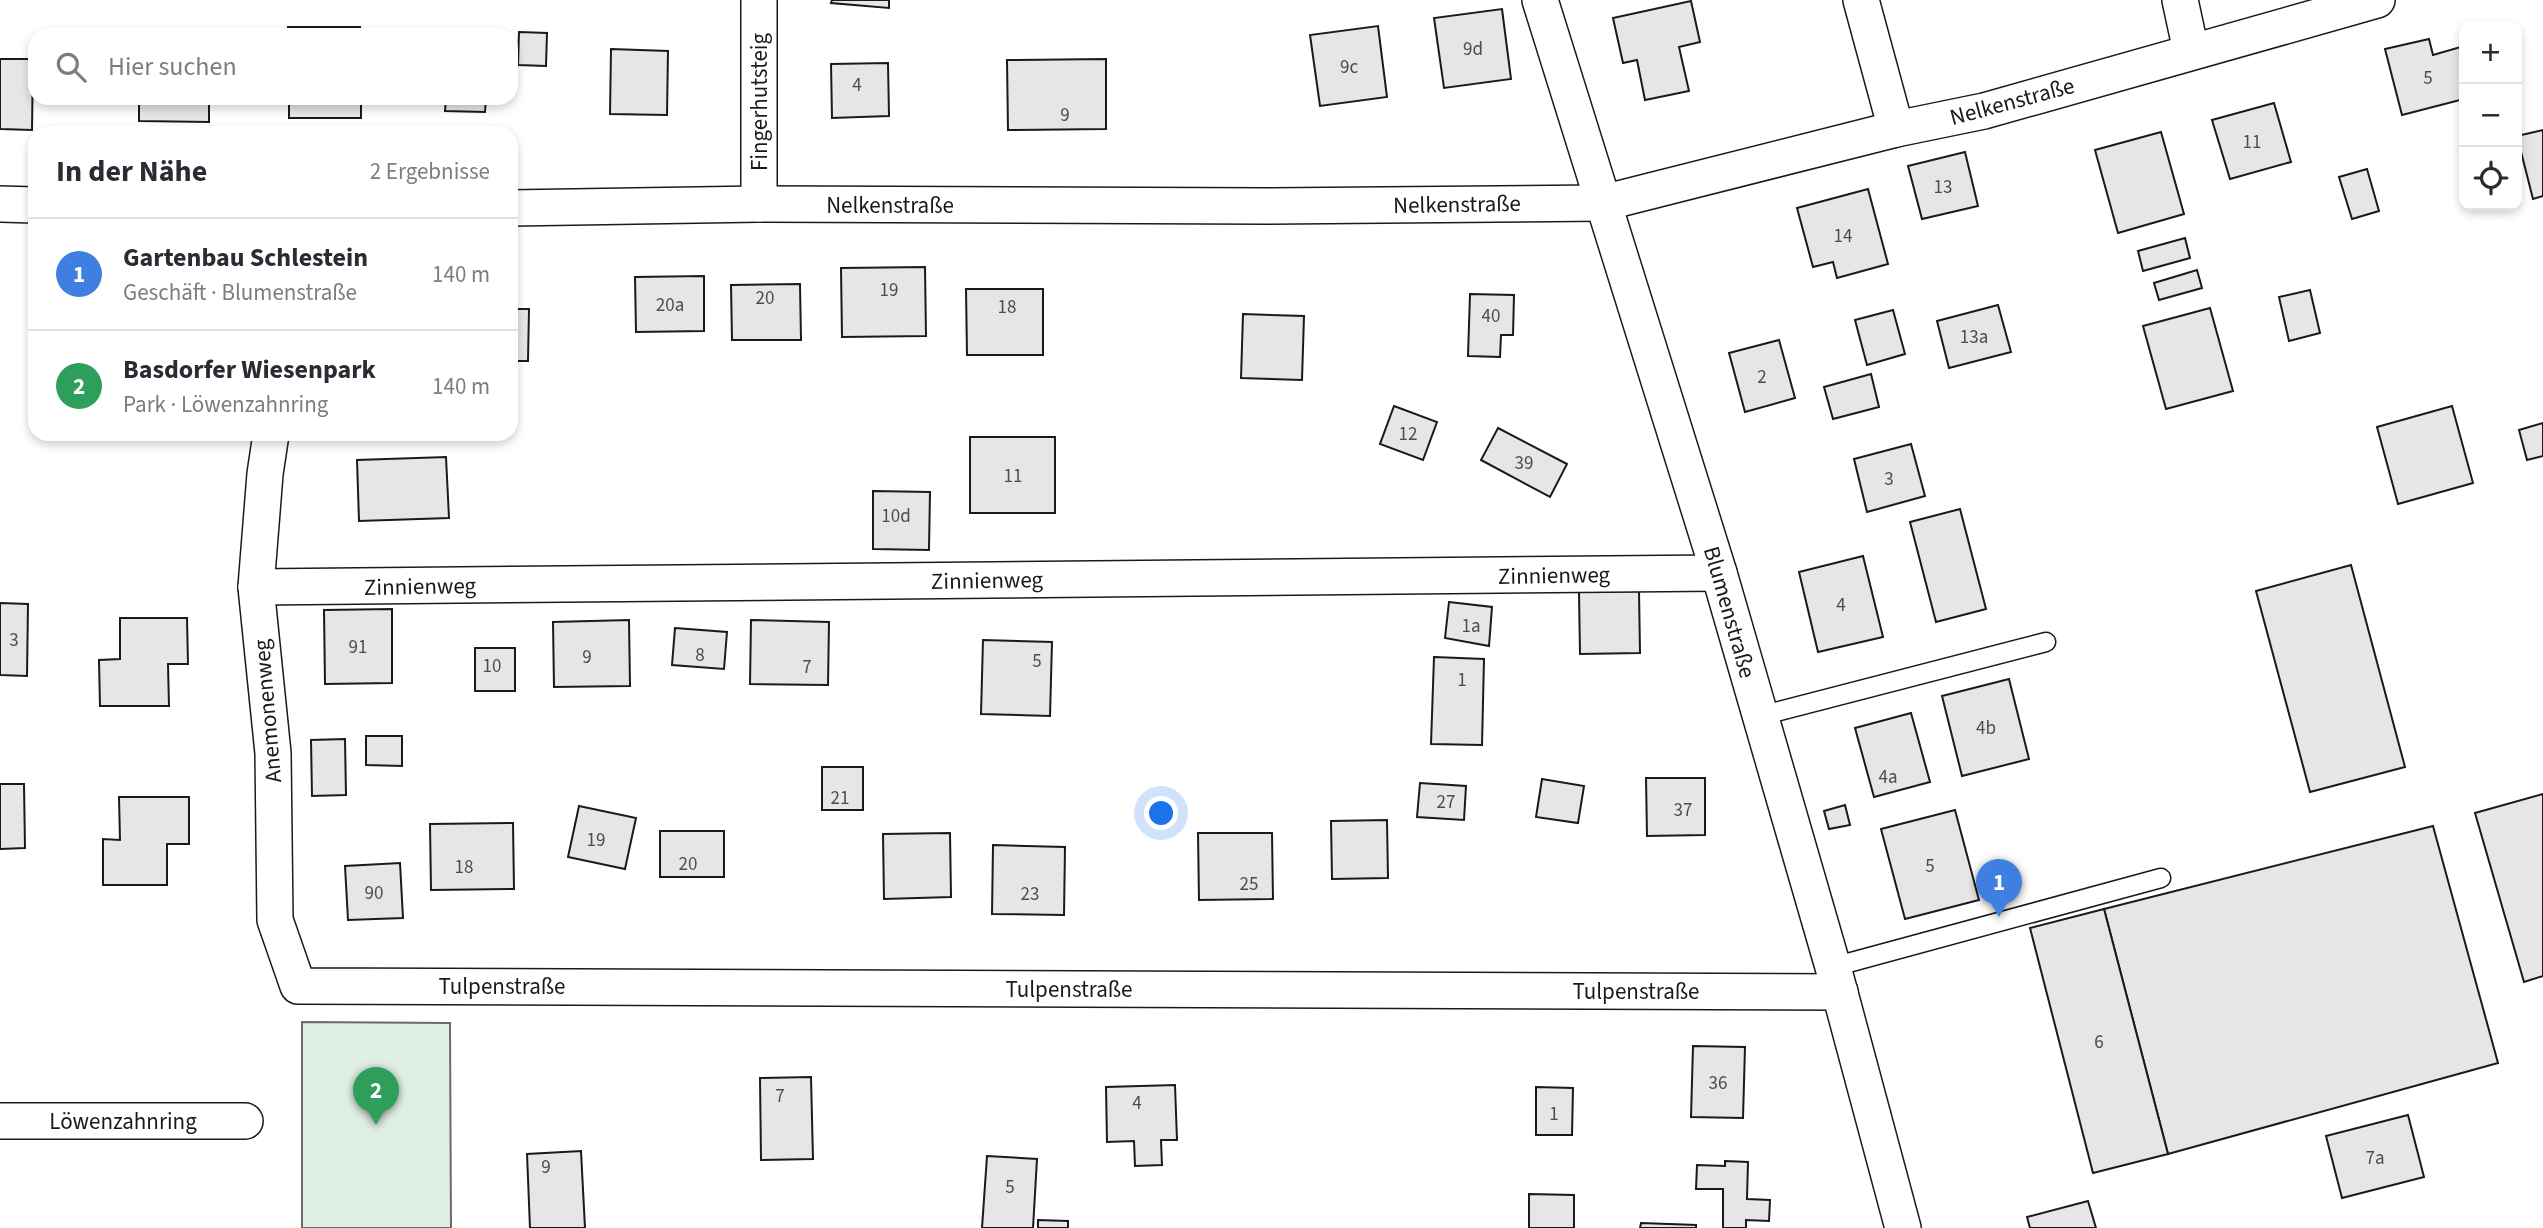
<!DOCTYPE html>
<html lang="de">
<head>
<meta charset="utf-8">
<style>
  body { margin:0; font-family:"Source Sans 3",sans-serif; background:#f7f7f7; color:#2b2b33 }
  .controls { position:absolute; right:21px; top:21px; display:grid; overflow:hidden; border-radius:14px; box-shadow:0 4px 10px #0003 }
  .controls button { width:63px; height:63px; display:grid; place-items:center; padding:0; border:0; border-bottom:2px solid #e1e1e2; background:#fff; color:#2b2b33; font:35px sans-serif }
  .you { position:absolute; left:1162px; top:814px; width:24px; height:24px; margin:-18px; border:5px solid #fff; border-radius:50%; background:#1a73e8; box-shadow:0 0 0 10px #1a73e833 }
  .badge { display:grid; place-items:center; width:46px; height:46px; border-radius:50%; background:#db2777; color:#fff; font-size:23px; font-weight:700 }
  .pin { position:absolute; translate:-50% -58px; filter:drop-shadow(0 2px 4px #0008) }
  .pin::after { content:''; position:absolute; top:37px; width:24px; height:21px; background:inherit; clip-path:polygon(0 0,100% 0,50% 100%) }
  .list { margin:0; padding:0; list-style:none }
  h2 { display:flex; justify-content:space-between; align-items:center; height:91px; margin:0; padding:0 28px; font-size:30px }
  h2 small { font-size:23px; font-weight:400; color:#7c7c81 }
  .list li { display:grid; grid-template-columns:46px 1fr auto; gap:21px; align-items:center; box-sizing:border-box; height:112px; padding:0 28px; border-top:2px solid #e1e1e2 }
  .list b { display:block; font-size:26px; white-space:nowrap }
  .list p { margin:0; font-size:23px; white-space:nowrap; color:#7c7c81 }
  .list em { font-size:23px; font-style:normal; color:#7c7c81 }
  .icon { flex:none; width:38px; height:38px; fill:none; stroke:currentColor; stroke-width:2; stroke-linecap:round; stroke-linejoin:round }
  .map { position:relative; flex:none; width:2543px; height:1228px; overflow:hidden }
  .search { position:absolute; background:#fff; box-shadow:0 4px 10px #0003; left:28px; top:28px; width:490px; height:77px; display:flex; align-items:center; gap:18px; box-sizing:border-box; padding:0 24px; border-radius:21px; color:#7c7c81; font-size:26px }
  .panel { position:absolute; background:#fff; box-shadow:0 4px 10px #0003; left:28px; top:126px; width:490px; height:315px; border-radius:21px }
  .map>svg:first-child { display:block }
</style>
</head>
<body>
<div class="map">
<svg width="2543" height="1228" viewBox="0 0 2543 1228">
  <rect width="100%" height="100%" fill="#fff"/>
  <!-- green -->
  <path fill="#e0efe3" stroke="#6a6a6a" stroke-width="2" d="M302,1022L450,1023L451,1228H302Z"/>
  <!-- building -->
  <g fill="#e6e6e6" stroke="#1a1a1a" stroke-width="2">
    <path d="M832,0H889V8L831,3Z"/>
    <path d="M1691,1L1700,42L1679,47L1689,91L1645,100L1637,60L1623,63L1613,18Z"/>
    <path d="M1502,9L1511,79L1444,88L1434,18Z"/>
    <path d="M1378,26L1387,97L1320,106L1310,35Z"/>
    <path d="M288,27H360V35H289Z"/>
    <path d="M519,32L547,33L546,66L518,65Z"/>
    <path d="M2429,39L2433,55L2464,46V99L2402,115L2385,49Z"/>
    <path d="M611,49L668,51L667,115L610,114Z"/>
    <path d="M0,59H33L32,130L0,129Z"/>
    <path d="M1106,59V129L1008,130L1007,60Z"/>
    <path d="M888,63L889,116L832,118L831,64Z"/>
    <path d="M139,98H209V122L139,121Z"/>
    <rect x="289" y="98" width="72" height="20"/>
    <path d="M446,98H486L485,112L445,111Z"/>
    <path d="M2274,103L2291,162L2230,179L2212,120Z"/>
    <path d="M2543,130V196L2533,199L2517,136Z"/>
    <path d="M2161,132L2184,214L2118,233L2095,150Z"/>
    <path d="M1965,152L1978,206L1922,219L1908,166Z"/>
    <path d="M2367,169L2379,211L2352,219L2339,177Z"/>
    <path d="M1868,189L1888,264L1837,278L1833,262L1813,267L1797,208Z"/>
    <path d="M2185,238L2190,258L2143,271L2138,251Z"/>
    <path d="M925,267L926,336L842,337L841,268Z"/>
    <path d="M2197,270L2202,288L2159,300L2154,283Z"/>
    <path d="M704,276V331L636,332L635,277Z"/>
    <path d="M800,284L801,340H732L731,285Z"/>
    <path d="M966,289H1043V355H967Z"/>
    <path d="M2310,290L2320,333L2289,341L2279,297Z"/>
    <path d="M1470,294L1514,295L1513,335H1501L1500,357L1468,356Z"/>
    <path d="M1998,305L2011,352L1949,368L1937,321Z"/>
    <path d="M2210,308L2233,391L2166,409L2143,326Z"/>
    <path d="M511,309H529L528,361H511Z"/>
    <path d="M1893,310L1905,354L1867,365L1855,320Z"/>
    <path d="M1243,314L1304,316L1302,380L1241,378Z"/>
    <path d="M1779,340L1795,398L1745,412L1729,353Z"/>
    <path d="M1871,374L1879,407L1833,419L1824,387Z"/>
    <path d="M1394,406L1437,422L1423,460L1380,444Z"/>
    <path d="M2452,406L2473,483L2398,504L2377,427Z"/>
    <path d="M2543,423V456L2527,460L2519,430Z"/>
    <path d="M1498,428L1567,464L1550,497L1481,460Z"/>
    <rect x="970" y="437" width="85" height="76"/>
    <path d="M1911,444L1925,496L1867,512L1854,459Z"/>
    <path d="M446,457L449,518L359,521L357,460Z"/>
    <path d="M873,491L930,492L929,550L873,549Z"/>
    <path d="M1960,509L1986,609L1936,622L1910,522Z"/>
    <path d="M1863,556L1883,637L1818,652L1799,572Z"/>
    <path d="M2351,565L2405,767L2310,792L2256,591Z"/>
    <path d="M1639,591L1640,653L1580,654L1579,592Z"/>
    <path d="M1449,602L1492,607L1489,646L1445,638Z"/>
    <path d="M0,603L28,604L27,676L0,675Z"/>
    <path d="M392,609V683L325,684L324,610Z"/>
    <path d="M120,618H187L188,664H168L169,706H100L99,660L120,659Z"/>
    <path d="M629,620L630,686L554,687L553,622Z"/>
    <path d="M751,620L829,622L828,685L750,684Z"/>
    <path d="M675,628L727,632L724,669L672,665Z"/>
    <path d="M983,640L1052,642L1050,716L981,714Z"/>
    <rect x="475" y="648" width="40" height="43"/>
    <path d="M1434,657L1484,659L1482,745L1431,744Z"/>
    <path d="M2009,679L2029,759L1962,776L1942,696Z"/>
    <path d="M1911,713L1930,782L1874,797L1855,728Z"/>
    <path d="M366,736H402V766L366,765Z"/>
    <path d="M345,739L346,795L312,796L311,740Z"/>
    <rect x="822" y="767" width="41" height="43"/>
    <path d="M1646,778H1705V835L1647,836Z"/>
    <path d="M1542,779L1584,786L1578,823L1536,817Z"/>
    <path d="M1420,783L1466,786L1464,820L1417,817Z"/>
    <path d="M0,784H24L25,848L0,849Z"/>
    <path d="M2543,794V976L2524,982L2475,813Z"/>
    <path d="M119,797H189V844H167V885H103V839L120,840Z"/>
    <path d="M1845,805L1850,825L1829,829L1824,811Z"/>
    <path d="M579,806L636,818L625,869L568,857Z"/>
    <path d="M1955,810L1979,900L1905,919L1881,829Z"/>
    <path d="M1387,820L1388,878L1332,879L1331,821Z"/>
    <path d="M513,823L514,889L431,890L430,824Z"/>
    <path d="M2433,826L2498,1063L2168,1154L2104,909Z"/>
    <rect x="660" y="831" width="64" height="46"/>
    <path d="M950,833L951,897L884,899L883,834Z"/>
    <path d="M1198,833H1272L1273,899L1199,900Z"/>
    <path d="M993,845L1065,847L1064,915L992,914Z"/>
    <path d="M400,863L403,918L348,920L345,866Z"/>
    <path d="M2104,909L2168,1154L2093,1173L2030,928Z"/>
    <path d="M1693,1046L1745,1047L1743,1118L1691,1117Z"/>
    <path d="M811,1077L813,1159L761,1160L760,1078Z"/>
    <path d="M1175,1085L1177,1140H1161L1162,1165L1135,1166L1134,1141L1107,1142L1106,1087Z"/>
    <path d="M1536,1087L1573,1088L1572,1135H1536Z"/>
    <path d="M2408,1115L2424,1177L2342,1198L2326,1136Z"/>
    <path d="M581,1151L585,1228H530L527,1154Z"/>
    <path d="M987,1156L1037,1159L1033,1228H982Z"/>
    <path d="M1725,1161L1748,1162L1747,1199L1770,1200L1769,1221L1746,1220V1228H1723V1189H1696L1697,1165L1725,1166Z"/>
    <path d="M1529,1194L1574,1195V1228H1529Z"/>
    <path d="M2088,1201L2096,1228H2030L2027,1217Z"/>
    <path d="M1038,1220L1068,1221V1228H1038Z"/>
    <path d="M1641,1223L1696,1225V1228H1640Z"/>
  </g>
  <g fill="none" stroke-linecap="round" stroke-linejoin="round">
    <!-- service casing -->
    <g stroke="#1a1a1a" stroke-width="21">
      <g id="service">
        <path d="M1760,716L2046,642"/>
        <path d="M1833,967L2161,878"/>
      </g>
    </g>
    <!-- minor casing -->
    <g stroke="#1a1a1a" stroke-width="38">
      <g id="minor">
        <path d="M759,0V204"/>
        <path d="M1540,0L1719,573L1833,967L1903,1228"/>
        <path d="M1861,0L1896,129"/>
        <path d="M2180,0L2191,51"/>
        <path d="M0,204L35,205"/>
        <path d="M511,208L759,204L1266,206L1603,203L1896,129L1984,111L2377,0"/>
        <path d="M271,434L265,474L256,587L273,753L275,920L298,986L1840,992"/>
        <path d="M256,587L1719,573"/>
        <path d="M0,1121H245"/>
      </g>
    </g>
    <!-- service -->
    <use href="#service" stroke="#fff" stroke-width="18"/>
    <!-- minor -->
    <use href="#minor" stroke="#fff" stroke-width="35"/>
  </g>
  <g text-anchor="middle" stroke-width="5" stroke-linejoin="round" paint-order="stroke">
    <!-- number labels -->
    <g font-size="19" fill="#4d4d4d">
      <text x="1473" y="55">9d</text>
      <text x="1349" y="73">9c</text>
      <text x="2428" y="84">5</text>
      <text x="857" y="91">4</text>
      <text x="1065" y="121">9</text>
      <text x="2252" y="148">11</text>
      <text x="1943" y="193">13</text>
      <text x="1843" y="242">14</text>
      <text x="889" y="296">19</text>
      <text x="765" y="304">20</text>
      <text x="670" y="311">20a</text>
      <text x="1007" y="313">18</text>
      <text x="1491" y="322">40</text>
      <text x="1974" y="343">13a</text>
      <text x="1762" y="383">2</text>
      <text x="1408" y="440">12</text>
      <text x="1524" y="469">39</text>
      <text x="1013" y="482">11</text>
      <text x="1889" y="485">3</text>
      <text x="896" y="522">10d</text>
      <text x="1841" y="611">4</text>
      <text x="1471" y="632">1a</text>
      <text x="14" y="646">3</text>
      <text x="358" y="653">91</text>
      <text x="700" y="661">8</text>
      <text x="587" y="663">9</text>
      <text x="1037" y="667">5</text>
      <text x="492" y="672">10</text>
      <text x="807" y="673">7</text>
      <text x="1462" y="686">1</text>
      <text x="1986" y="734">4b</text>
      <text x="1888" y="783">4a</text>
      <text x="840" y="804">21</text>
      <text x="1446" y="808">27</text>
      <text x="1683" y="816">37</text>
      <text x="596" y="846">19</text>
      <text x="688" y="870">20</text>
      <text x="1930" y="872">5</text>
      <text x="464" y="873">18</text>
      <text x="1249" y="890">25</text>
      <text x="374" y="899">90</text>
      <text x="1030" y="900">23</text>
      <text x="2099" y="1048">6</text>
      <text x="1718" y="1089">36</text>
      <text x="780" y="1102">7</text>
      <text x="1137" y="1109">4</text>
      <text x="1554" y="1120">1</text>
      <text x="2375" y="1164">7a</text>
      <text x="546" y="1173">9</text>
      <text x="1010" y="1193">5</text>
    </g>
    <!-- street labels -->
    <g font-size="23" fill="#1a1a1a" stroke="#fff">
      <text transform="translate(2012 101) rotate(-15)" y="8">Nelkenstraße</text>
      <text transform="translate(759 102) rotate(-90)" y="8">Fingerhutsteig</text>
      <text transform="translate(1457 204) rotate(-1)" y="8">Nelkenstraße</text>
      <text x="890" y="213">Nelkenstraße</text>
      <text transform="translate(1554 575) rotate(-1)" y="8">Zinnienweg</text>
      <text transform="translate(987 580) rotate(-1)" y="8">Zinnienweg</text>
      <text transform="translate(420 586) rotate(-1)" y="8">Zinnienweg</text>
      <text transform="translate(1730 612) rotate(74)" y="8">Blumenstraße</text>
      <text transform="translate(267 711) rotate(-95)" y="8">Anemonenweg</text>
      <text x="502" y="994">Tulpenstraße</text>
      <text x="1069" y="997">Tulpenstraße</text>
      <text x="1636" y="999">Tulpenstraße</text>
      <text x="123" y="1129">Löwenzahnring</text>
    </g>
  </g>
</svg>
<div class="controls">
<button>+</button>
<button>−</button>
<button><svg class="icon" aria-label="locate" viewBox="0 0 24 24"><circle cx="12" cy="12" r="6"/><path d="M12 2v4M12 18v4M2 12h4M18 12h4"/></svg></button>
</div>
<div class="you"></div>
<div class="pin badge" style="left:1999px;top:917px;background:#3f7fe0">1</div>
<div class="pin badge" style="left:376px;top:1125px;background:#2e9e5b">2</div>
<div class="search"><svg class="icon" aria-label="search" viewBox="0 0 24 24"><circle cx="10" cy="10" r="6"/><path d="M15 15l6 6"/></svg>Hier suchen</div>
<section class="panel">
<h2>In der Nähe<small>2 Ergebnisse</small></h2>
<ul class="list">
<li><span class="badge" style="background:#3f7fe0">1</span><div><b>Gartenbau Schlestein</b><p>Geschäft · Blumenstraße</p></div><em>140 m</em></li>
<li><span class="badge" style="background:#2e9e5b">2</span><div><b>Basdorfer Wiesenpark</b><p>Park · Löwenzahnring</p></div><em>140 m</em></li>
</ul>
</section>
</div>
</body>
</html>
